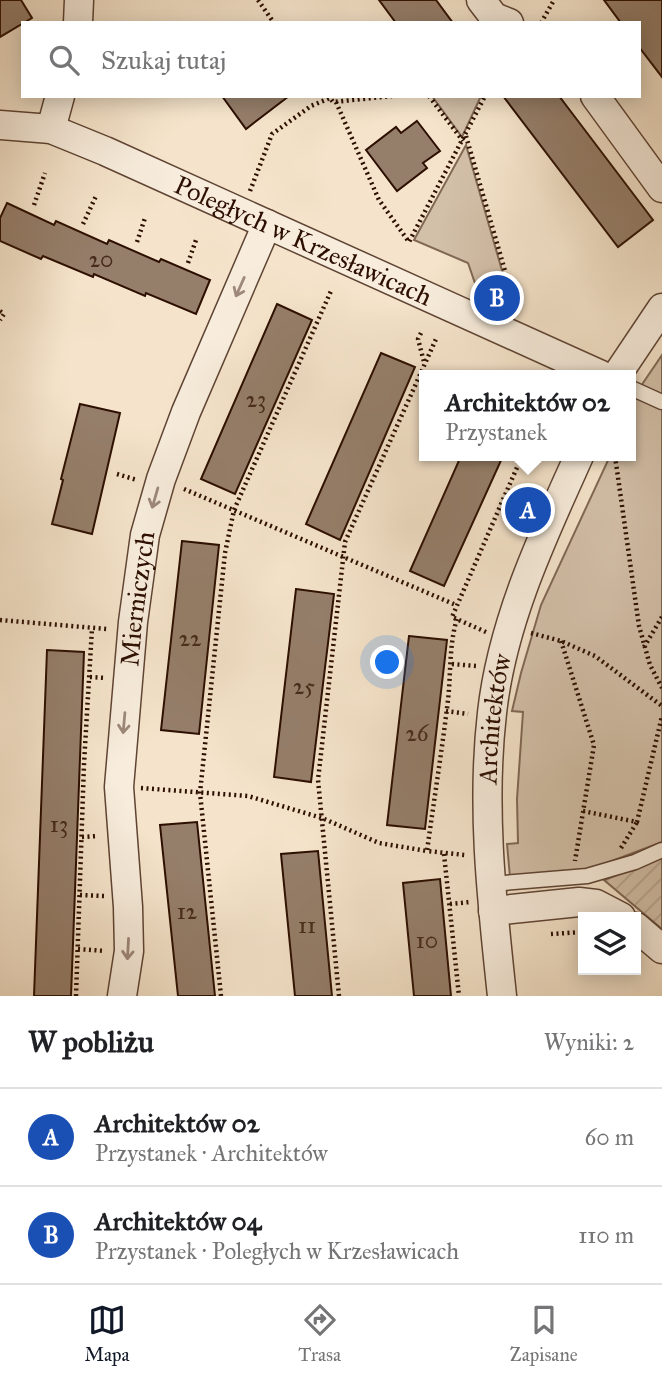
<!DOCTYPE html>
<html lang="pl">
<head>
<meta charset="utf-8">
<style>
  body { margin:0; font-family:"IM FELL Great Primer",serif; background:#f6f6f6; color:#202124 }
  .controls { position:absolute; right:21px; bottom:21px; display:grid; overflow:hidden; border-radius:0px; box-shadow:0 4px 18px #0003 }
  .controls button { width:63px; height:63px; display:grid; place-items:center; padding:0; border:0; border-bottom:2px solid #e0e0e0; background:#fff; color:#202124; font:35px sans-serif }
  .you { position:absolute; left:388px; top:663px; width:24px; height:24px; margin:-18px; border:5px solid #fff; border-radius:50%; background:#1a73e8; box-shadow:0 0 0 10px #1a73e833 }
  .badge { display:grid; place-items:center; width:46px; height:46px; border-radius:50%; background:#111827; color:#fff; font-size:23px; font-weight:700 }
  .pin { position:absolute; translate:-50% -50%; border:4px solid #fff; box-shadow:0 2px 7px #0006 }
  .popup { position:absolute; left:419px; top:370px; width:217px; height:91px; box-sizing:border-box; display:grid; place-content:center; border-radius:0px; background:#fff; filter:drop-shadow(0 2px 5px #0005); font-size:23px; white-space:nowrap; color:#757577 }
  .popup b { font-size:26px; color:#202124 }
  .popup::after { content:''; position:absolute; left:50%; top:100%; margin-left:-14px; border:14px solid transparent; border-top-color:#fff }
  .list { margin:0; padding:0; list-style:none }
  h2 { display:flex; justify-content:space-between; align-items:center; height:91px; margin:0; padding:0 28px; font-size:30px }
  h2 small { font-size:23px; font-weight:400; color:#757577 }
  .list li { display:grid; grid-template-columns:46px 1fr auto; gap:21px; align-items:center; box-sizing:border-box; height:98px; padding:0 28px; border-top:2px solid #e0e0e0 }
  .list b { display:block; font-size:26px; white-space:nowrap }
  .list p { margin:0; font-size:23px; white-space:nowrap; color:#757577 }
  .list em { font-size:23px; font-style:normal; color:#757577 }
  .icon { flex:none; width:38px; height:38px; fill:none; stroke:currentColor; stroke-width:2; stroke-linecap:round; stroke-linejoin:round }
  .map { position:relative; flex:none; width:662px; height:996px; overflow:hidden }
  .search { position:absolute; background:#fff; box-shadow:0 4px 18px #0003; left:21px; right:21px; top:21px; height:77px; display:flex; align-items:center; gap:18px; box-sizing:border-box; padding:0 24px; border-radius:0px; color:#757577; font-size:26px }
  .sheet { height:287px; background:#fff }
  nav { display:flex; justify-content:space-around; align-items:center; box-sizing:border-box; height:98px; border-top:2px solid #e0e0e0; background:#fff; font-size:19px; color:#757577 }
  nav a { display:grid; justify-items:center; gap:4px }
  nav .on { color:#111827 }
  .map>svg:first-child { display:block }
</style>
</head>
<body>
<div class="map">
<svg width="662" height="996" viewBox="0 0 662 996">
  <defs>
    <pattern id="garden-furrows" width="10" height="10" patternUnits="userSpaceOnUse" patternTransform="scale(1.75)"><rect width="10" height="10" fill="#d3c0a9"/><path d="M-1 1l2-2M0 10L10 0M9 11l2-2" fill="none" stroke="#b5a490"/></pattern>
  </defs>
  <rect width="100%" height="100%" fill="#f5e4cb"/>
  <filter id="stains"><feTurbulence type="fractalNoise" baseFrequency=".00286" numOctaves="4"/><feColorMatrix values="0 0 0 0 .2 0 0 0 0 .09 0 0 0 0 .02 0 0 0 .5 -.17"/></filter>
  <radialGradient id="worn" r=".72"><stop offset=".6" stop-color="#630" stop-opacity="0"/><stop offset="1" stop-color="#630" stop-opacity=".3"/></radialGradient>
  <!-- green -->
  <g fill="#d3c0a9" stroke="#806855" stroke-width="2">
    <path d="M432,96H481L462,137Z"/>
    <path d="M466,145L503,274L495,293L476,286L468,263L414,240Z"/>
    <path d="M662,355V842L591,869L510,877L507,844L518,843L517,799L523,712L512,711L521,673L541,605L610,456H631V409L643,383Z"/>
  </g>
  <!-- garden -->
  <path fill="url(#garden-furrows)" stroke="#806855" stroke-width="2" d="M662,858V929L604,880Z"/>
  <!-- building -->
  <g fill="#957e6a" stroke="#2d0f01" stroke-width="2">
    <path d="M0,0H21L32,18L0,37Z"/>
    <path d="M379,0H436L453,23H396Z"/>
    <path d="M604,0H662V77L639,47V23H621Z"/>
    <path d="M222,96H289L246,129Z"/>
    <path d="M503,96H559L653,220L618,247Z"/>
    <path d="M417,121L440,151L423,163L427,168L397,191L366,150L396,127L401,133Z"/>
    <path d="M7,203L54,225L56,221L107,244L109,240L159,262L161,259L210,280L196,314L146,293L145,296L94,274L93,277L43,256L41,259L0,241V218Z"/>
    <path d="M277,304L312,320L235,494L201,479Z"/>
    <path d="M381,353L415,367L340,540L306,524Z"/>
    <path d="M80,404L120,413L92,534L52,524L63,480L61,479Z"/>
    <path d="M461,456H503L444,586L410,571Z"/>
    <path d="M182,541L219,545L199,734L161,730Z"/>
    <path d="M296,589L334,594L311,782L274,777Z"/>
    <path d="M409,636L447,640L425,829L387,825Z"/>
    <path d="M47,650L84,652L71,996H34Z"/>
    <path d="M197,822L215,996H178L160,825Z"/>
    <path d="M318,851L332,996H295L281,854Z"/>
    <path d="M440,879L451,996H414L403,883Z"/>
  </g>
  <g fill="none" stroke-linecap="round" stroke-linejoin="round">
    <!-- lane casing -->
    <g stroke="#5f4434" stroke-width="17">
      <g id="lane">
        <path d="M631,388L662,402"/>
        <path d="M491,884L587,876L635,862L662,850"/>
      </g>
    </g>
    <!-- street casing -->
    <g stroke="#5f4434" stroke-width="31">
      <g id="street">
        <path d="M481,0L494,17L509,23"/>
        <path d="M78,23L79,0"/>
        <path d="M595,96L662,188"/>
        <path id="s1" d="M0,125L51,129L105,151L601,375"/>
        <path d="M51,129L60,96"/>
        <path d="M617,375L662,308"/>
        <path d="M493,911L579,902L596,904L621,917"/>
        <path d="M636,927L662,949"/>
        <path id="s2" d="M122,996L129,951L128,907L119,787L133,622L145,535L161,479L186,412L267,224"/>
        <path id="s3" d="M502,996C492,902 481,808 492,713C502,622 542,538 579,456"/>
      </g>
    </g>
    <!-- path -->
    <g stroke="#2d0f01" stroke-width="4.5" stroke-dasharray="2 3.5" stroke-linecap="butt">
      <path d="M258,0L274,23"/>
      <path d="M541,23L554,0"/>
      <path d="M429,96L463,141"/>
      <path d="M336,102L379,200L409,242L485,96"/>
      <path d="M466,136L516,309"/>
      <path d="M250,191L272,134L311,106L330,98L333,102L392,96"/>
      <path d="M34,205L45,173"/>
      <path d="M83,224L96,196"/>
      <path d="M137,242L145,218"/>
      <path d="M188,263L196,240"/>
      <path d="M0,311L4,314L0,320"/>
      <path d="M421,333L418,339L424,362"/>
      <path d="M615,456L639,626L650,665L662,688"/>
      <path d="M117,474L137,480"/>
      <path d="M184,489L456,605"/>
      <path d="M457,619C449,644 451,673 448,700C442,750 434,800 427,851L465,855"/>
      <path d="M0,620L107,629"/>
      <path d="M486,632L452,617L522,456"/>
      <path d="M531,633L561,641L595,656L662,706"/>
      <path d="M561,641L594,745L575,861"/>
      <path d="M644,647L662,617"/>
      <path d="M452,664L476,666"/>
      <path d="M90,677L106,678"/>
      <path d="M446,711L468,714"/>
      <path d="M141,788L248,796L322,818L379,843L427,851"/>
      <path d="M583,811L637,822L662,716"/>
      <path d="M82,837L98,836"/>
      <path d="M621,848L637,822"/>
      <path d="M444,854L459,996"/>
      <path d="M80,895L104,896"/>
      <path d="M450,904L470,902"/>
      <path d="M551,934L583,932"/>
      <path d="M78,949L105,951"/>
      <path d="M76,996L84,764L92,628"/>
      <path d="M221,996L200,793L225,553L234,510L331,291"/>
      <path d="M339,996L318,780L345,542L436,339"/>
    </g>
    <!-- lane -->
    <use href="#lane" stroke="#f8eddd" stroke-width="14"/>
    <!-- street -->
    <use href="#street" stroke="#f8eddd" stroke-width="28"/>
  </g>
  <!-- one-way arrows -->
  <defs><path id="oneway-shaft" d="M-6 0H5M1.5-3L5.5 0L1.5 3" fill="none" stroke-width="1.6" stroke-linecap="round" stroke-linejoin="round" transform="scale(1.75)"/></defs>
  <g stroke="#9d897a">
    <use href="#oneway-shaft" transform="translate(240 287) rotate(114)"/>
    <use href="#oneway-shaft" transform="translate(155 498) rotate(106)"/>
    <use href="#oneway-shaft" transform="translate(124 723) rotate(95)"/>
    <use href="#oneway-shaft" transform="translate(128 949) rotate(93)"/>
  </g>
  <g text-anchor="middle" stroke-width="5" stroke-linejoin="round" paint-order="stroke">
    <!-- number labels -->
    <g font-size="23" fill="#472b1b">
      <text x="101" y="267">20</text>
      <text x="256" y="407">23</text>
      <text x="190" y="646">22</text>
      <text x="304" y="694">25</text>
      <text x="417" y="741">26</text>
      <text x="59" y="832">13</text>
      <text x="187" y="919">12</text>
      <text x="307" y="933">11</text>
      <text x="427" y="948">10</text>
    </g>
    <!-- street labels -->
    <g font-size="26" fill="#2d0f01" stroke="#f8eddd">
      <text dy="9" stroke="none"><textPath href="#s1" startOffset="327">Poległych w Krzesławicach</textPath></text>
      <text dy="9" stroke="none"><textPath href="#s2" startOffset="399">Mierniczych</textPath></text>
      <text dy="9" stroke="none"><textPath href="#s3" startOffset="278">Architektów</textPath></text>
    </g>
  </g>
  <rect width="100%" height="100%" filter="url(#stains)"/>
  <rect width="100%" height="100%" fill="url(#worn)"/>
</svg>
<div class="controls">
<button><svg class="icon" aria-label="layers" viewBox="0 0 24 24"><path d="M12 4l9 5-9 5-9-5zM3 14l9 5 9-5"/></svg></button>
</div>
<div class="you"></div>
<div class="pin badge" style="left:528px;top:510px;background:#1a4fb4">A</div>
<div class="popup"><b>Architektów 02</b>Przystanek</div>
<div class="pin badge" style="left:497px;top:298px;background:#1a4fb4">B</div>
<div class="search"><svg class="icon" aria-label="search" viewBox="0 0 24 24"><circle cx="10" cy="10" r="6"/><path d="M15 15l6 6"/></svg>Szukaj tutaj</div>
</div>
<section class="sheet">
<h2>W pobliżu<small>Wyniki: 2</small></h2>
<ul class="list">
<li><span class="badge" style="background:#1a4fb4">A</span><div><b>Architektów 02</b><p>Przystanek · Architektów</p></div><em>60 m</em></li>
<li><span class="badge" style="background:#1a4fb4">B</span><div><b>Architektów 04</b><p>Przystanek · Poległych w Krzesławicach</p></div><em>110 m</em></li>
</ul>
</section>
<nav>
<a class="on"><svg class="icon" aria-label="map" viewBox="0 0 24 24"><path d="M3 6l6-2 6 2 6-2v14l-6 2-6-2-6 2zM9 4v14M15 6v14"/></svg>Mapa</a>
<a><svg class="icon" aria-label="directions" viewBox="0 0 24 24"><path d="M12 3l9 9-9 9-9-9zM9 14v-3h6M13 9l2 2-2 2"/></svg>Trasa</a>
<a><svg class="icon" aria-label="saved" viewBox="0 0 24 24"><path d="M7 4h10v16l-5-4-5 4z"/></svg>Zapisane</a>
</nav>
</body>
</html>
